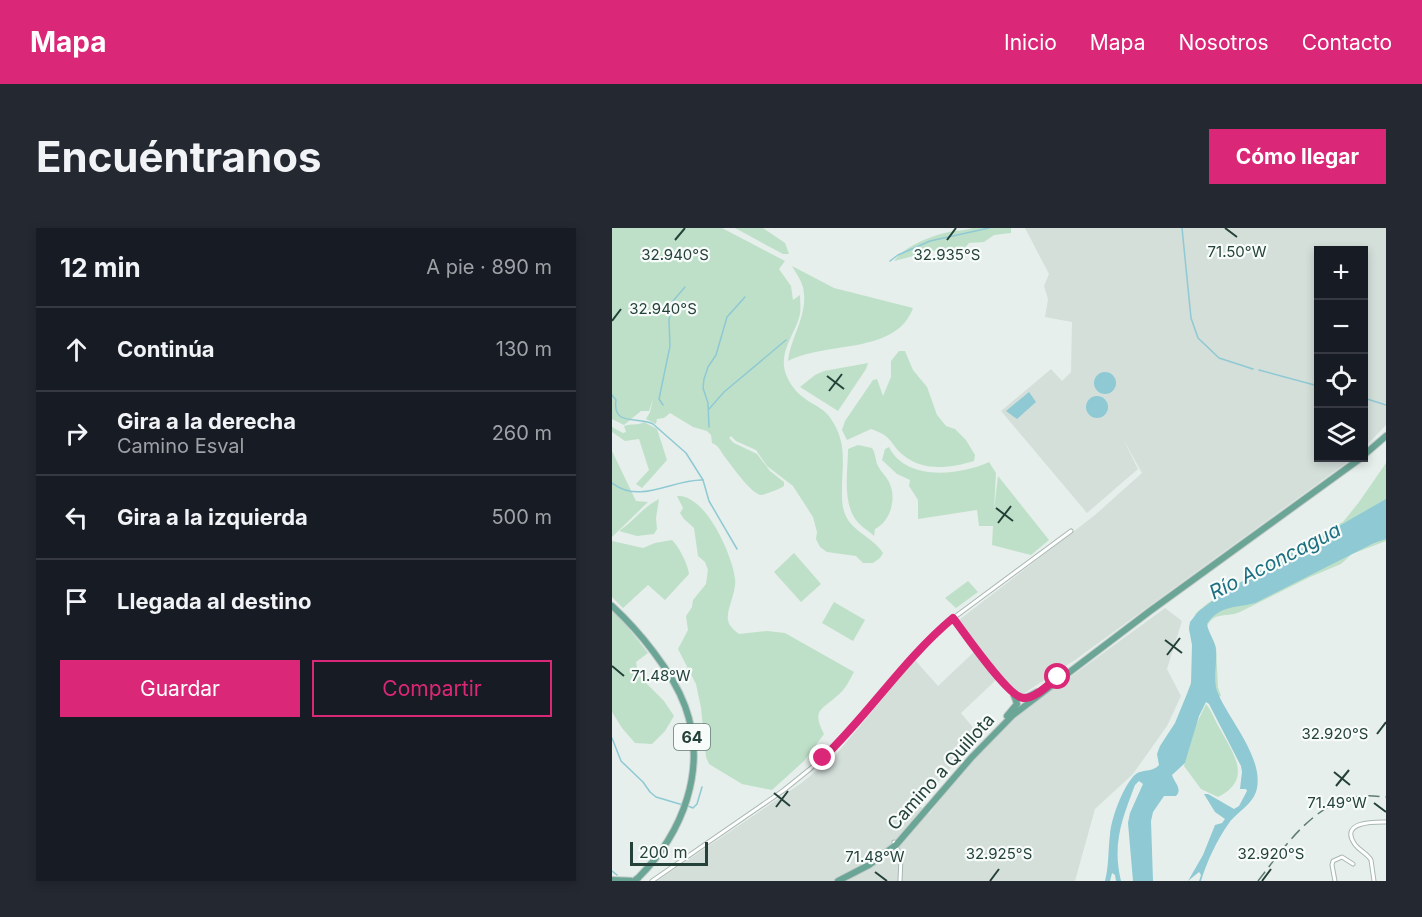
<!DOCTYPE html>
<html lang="es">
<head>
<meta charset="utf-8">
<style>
  body { margin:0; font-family:Inter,sans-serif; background:#242831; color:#f1f3f6 }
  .controls { position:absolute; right:18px; top:18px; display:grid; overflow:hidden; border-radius:0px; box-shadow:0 3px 9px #0003 }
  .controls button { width:54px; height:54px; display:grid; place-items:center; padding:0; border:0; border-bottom:2px solid #363941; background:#171b24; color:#f1f3f6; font:30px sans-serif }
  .scale { position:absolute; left:18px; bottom:15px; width:78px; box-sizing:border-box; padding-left:6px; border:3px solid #24423a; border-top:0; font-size:16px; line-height:21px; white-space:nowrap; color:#24423a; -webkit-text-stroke:4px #f7fbf9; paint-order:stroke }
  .stop { position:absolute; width:18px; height:18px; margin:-14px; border:4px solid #db2777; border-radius:50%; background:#fff }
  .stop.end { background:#db2777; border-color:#fff; box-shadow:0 2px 6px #0008 }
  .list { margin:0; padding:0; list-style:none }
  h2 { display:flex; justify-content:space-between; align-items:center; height:78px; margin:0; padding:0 24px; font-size:26px }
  h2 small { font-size:20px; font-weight:400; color:#9ea1a6 }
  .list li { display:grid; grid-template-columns:39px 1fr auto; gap:18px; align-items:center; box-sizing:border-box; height:84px; padding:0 24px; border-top:2px solid #363941 }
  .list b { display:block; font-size:22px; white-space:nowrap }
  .list p { margin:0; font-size:20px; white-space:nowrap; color:#9ea1a6 }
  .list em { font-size:20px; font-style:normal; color:#9ea1a6 }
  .actions { display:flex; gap:12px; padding:18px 24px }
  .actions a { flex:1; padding:14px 0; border:2px solid #db2777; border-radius:0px; text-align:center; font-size:21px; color:#db2777 }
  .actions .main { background:#db2777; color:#fff }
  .icon { flex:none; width:33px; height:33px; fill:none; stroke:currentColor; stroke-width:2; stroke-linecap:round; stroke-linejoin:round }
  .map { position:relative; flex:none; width:774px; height:653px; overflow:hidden; border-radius:0px }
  header { display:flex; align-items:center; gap:36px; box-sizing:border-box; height:84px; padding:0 30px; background:#db2777; color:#fff }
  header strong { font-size:28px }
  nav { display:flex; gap:33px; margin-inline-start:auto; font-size:21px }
  .intro { display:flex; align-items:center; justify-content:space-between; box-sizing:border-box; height:144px; padding:0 36px }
  h1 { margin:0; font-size:42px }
  .button { padding:15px 27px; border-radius:0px; background:#db2777; color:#fff; font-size:21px; font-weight:700 }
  main { display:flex; gap:36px; padding:0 36px }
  aside { flex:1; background:#171b24; border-radius:0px; box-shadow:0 3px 9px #0003 }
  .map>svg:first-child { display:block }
</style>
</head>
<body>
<header>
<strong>Mapa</strong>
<nav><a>Inicio</a><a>Mapa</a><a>Nosotros</a><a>Contacto</a></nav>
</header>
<div class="intro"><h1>Encuéntranos</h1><a class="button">Cómo llegar</a></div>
<main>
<aside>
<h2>12 min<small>A pie · 890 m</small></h2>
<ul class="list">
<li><svg class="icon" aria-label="ahead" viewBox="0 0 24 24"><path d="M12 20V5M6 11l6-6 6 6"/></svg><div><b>Continúa</b></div><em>130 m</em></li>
<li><svg class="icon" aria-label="right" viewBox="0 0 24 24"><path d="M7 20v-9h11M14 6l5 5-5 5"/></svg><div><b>Gira a la derecha</b><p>Camino Esval</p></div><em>260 m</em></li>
<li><svg class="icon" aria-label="left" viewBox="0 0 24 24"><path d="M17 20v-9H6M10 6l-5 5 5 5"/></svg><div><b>Gira a la izquierda</b></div><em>500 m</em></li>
<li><svg class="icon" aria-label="arrive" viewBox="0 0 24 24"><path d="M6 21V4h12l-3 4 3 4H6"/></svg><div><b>Llegada al destino</b></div></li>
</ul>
<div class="actions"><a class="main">Guardar</a><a>Compartir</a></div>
</aside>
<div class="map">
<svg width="774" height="653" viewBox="0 0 774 653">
  <rect width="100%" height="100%" fill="#e6efeb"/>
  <!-- built -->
  <g fill="#d4dfda">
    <path d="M413,0H774V197L752,220V22H706V230H741L463,432L411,466L404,463L391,452L347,392L483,287L530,245L511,211L526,241L475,285L389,183L439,141L450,153L459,144L460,94L433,89L436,71L432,58L437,46Z"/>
    <path d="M553,380L570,393L555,441L569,468L555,498L521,546L483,581L463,653H45L188,556L222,529L303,432L326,458L363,423L385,451L349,485L367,507L307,577L317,586L340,556L381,510L409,485Z"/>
  </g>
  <!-- green -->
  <g fill="#bfe0c8">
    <path d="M0,0H110L173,33L167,41L179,58L181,72L188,67C188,73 189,80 188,86C184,104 170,119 172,138C173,149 182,163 191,169C199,176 210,179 217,188C236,214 230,234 230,263C230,271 230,279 233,286C240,304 261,309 271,325L268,330L261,335H251L244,328L215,324L208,319L204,311L205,304L201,289L181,258L155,238L144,222L124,213L119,208L117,210L122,215L145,226L158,243L172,254V258C168,261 154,266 150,267C140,268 118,235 112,228C108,222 106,217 100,215L99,207L95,203L81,199L58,185L52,190L45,191L44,196L34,191L38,184L41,171L37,183H29L12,197L0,191Z"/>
    <path d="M123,0H151L173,15L177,26H171Z"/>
    <path d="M360,0H399V5L382,7L372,14L357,15L353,20L347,22H325L282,33C293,18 318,8 337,4C345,2 352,3 360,0Z"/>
    <path d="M180,38L222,60L301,80C284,127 214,113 176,133C179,107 197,87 191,59C189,52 184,45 180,38Z"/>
    <path d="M287,123H293L301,142L315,159L325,187L334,198L343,201L354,212L363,227L362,233C339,240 311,244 291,227C276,214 282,209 259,201L235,212L230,202L233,193L261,152L265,151L271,168L279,149V133Z"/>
    <path d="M256,135L254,141L226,183L188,159L203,147L212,143Z"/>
    <path d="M32,194L45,201L55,232L30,260L24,256L37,242L27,211L13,213L0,204V199L11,205L14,204L12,198C19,195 25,198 32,194Z"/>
    <path d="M246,217L260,220C264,226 263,232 266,238C269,244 274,248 277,254C285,270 279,293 263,301L262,308C257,303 248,298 244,292C230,273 236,243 236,221Z"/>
    <path d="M277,219C294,254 349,247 377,234L384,245L382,282L386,248L437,312L419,327L380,317L381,298H367L365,282L306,291V272L297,258L298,252L285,246L270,232L273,221Z"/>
    <path d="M0,223L24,273L36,274L0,309Z"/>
    <path d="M774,235V313L740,326L729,336L698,349L628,384C614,390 603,383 595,398L604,419L606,459L609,468L572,476L581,448L582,421L577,398L584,385L596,375L689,316L731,294L747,274Z"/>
    <path d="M65,268C93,265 121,328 123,351C125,364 114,381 116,392C117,398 122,402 127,406L155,403L173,405L242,444C237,453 233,462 225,468C208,483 200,482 212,506L192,533L160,562L130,556L97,536L94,529L89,480L84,456L66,421L76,402L74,388L80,379L81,372L94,356L96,342L93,334L86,328L82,300L72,291L68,285L71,280Z"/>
    <path d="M47,271L44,290L45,301L42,306L25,308L7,303C22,293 31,279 47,271Z"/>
    <path d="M60,312C67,319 76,336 77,346L53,372L36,357L11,380L0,369V313L31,320L43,315Z"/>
    <path d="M182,325L209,356L189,374L162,344Z"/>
    <path d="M356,353L366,364L344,380L333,370Z"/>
    <path d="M222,374L253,392L241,413L210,395Z"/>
    <path d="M0,381L11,393L36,425L24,434L26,447L52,473L62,488L53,503L40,516L23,515L10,500L0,484Z"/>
    <path d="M594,476C600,483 603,493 608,501C622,527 641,551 606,569L589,561L572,538L584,497Z"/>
  </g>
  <!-- water -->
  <g fill="#8ec9d4">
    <circle cx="493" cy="155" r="11"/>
    <path d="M417,164L424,174L405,191L394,183Z"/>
    <circle cx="485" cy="179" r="11"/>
    <path d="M774,271V311L762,315L643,375C625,380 607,377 595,396C596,405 603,412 604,422C605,435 601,451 605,463C616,491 651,528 645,560C642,576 626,583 617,595C605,612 595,633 589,653H587L589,647L587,644L576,653L591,627L603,597L610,595L613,591L603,584L592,566H596L622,581L627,578L635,563L634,561H628L630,544L629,538L597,476L594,474L587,488L573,535L560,547C562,554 571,561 564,568H552L541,584L539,593L541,653H521L516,595L518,585L531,556L527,553L523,557C510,591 500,616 509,653H504L503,647L500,645L498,653H493C497,637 496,622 498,607C499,591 510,562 520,550C528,539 539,546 547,537L545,526L548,518L563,495L579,456L580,417L577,401L578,394L587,383L615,362Z"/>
  </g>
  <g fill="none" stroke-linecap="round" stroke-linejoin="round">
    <!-- stream -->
    <g stroke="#8ec9d4" stroke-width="1.5">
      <path d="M570,0L579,90L586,110L607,130L641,141"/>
      <path d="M278,33L286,27L318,13L377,0"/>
      <path d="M647,142L706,158"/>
      <path d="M0,167L4,172C0,199 26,188 41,196L74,225L91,252L97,273L125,321"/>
      <path d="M752,170L774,177"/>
      <path d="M51,177L47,171L58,118L57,92L61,73L73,59"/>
      <path d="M97,181L112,164L174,112"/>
      <path d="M97,199L96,175L91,160L92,151L96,139L104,127L115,89L133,69"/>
      <path d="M0,255C29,277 60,251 91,252"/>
      <path d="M0,510L9,533L31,554L38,564L44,569L71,577"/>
      <path d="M76,578L81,580L85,576L90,559"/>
      <path d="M0,643L5,647"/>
    </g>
    <!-- street casing -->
    <g stroke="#a8b8b2" stroke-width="5">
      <g id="street">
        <path d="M341,390L390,453L401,466"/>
        <path d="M282,614L289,629L288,653"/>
        <path d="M40,653L172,562L198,541L237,504L300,430L332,397L459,303"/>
        <path d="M723,653L720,637L721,633L730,629L741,636"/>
        <path d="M762,653L759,632C755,625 746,622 742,615C728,593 764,594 774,594"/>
      </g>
    </g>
    <!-- primary casing -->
    <g stroke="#c2cac8" stroke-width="8">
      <g id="primary">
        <path d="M752,227L774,208"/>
        <path d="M0,378C27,403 60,443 73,478C96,541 71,605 26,650"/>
        <path d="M402,467L414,470L425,464"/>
        <path d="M395,488L405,476L402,467"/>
        <path d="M0,652L25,653"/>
        <path d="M226,653L257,637L284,617L359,530L401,487L538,383L749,230"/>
      </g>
    </g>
    <!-- street -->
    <use href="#street" stroke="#fff" stroke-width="3"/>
    <!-- primary -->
    <use href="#primary" stroke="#6aa596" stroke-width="6"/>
    <!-- rail -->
    <path stroke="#5f7d75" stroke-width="1.5" stroke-dasharray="12 6" stroke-linecap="butt" d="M646,653C671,621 699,578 742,569C752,567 763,568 774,569"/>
    <!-- primary-bridge casing -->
    <g stroke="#c2cac8" stroke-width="8" stroke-linecap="butt">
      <path id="primary-bridge" d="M22,653L26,650"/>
    </g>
    <!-- primary-bridge -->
    <use href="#primary-bridge" stroke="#6aa596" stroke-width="6"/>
  </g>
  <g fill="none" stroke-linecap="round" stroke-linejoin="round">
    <!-- route -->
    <path stroke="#db2777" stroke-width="8" d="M211,530C257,486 292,431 341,390C352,404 396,469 411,470C423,471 437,456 446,449"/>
  </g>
  <!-- ticks -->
  <path fill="none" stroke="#24423a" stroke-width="2" d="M613,0L625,9M63,12L73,0M335,12L344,0M0,93L9,81M215,148L232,161M217,163L230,146M384,280L401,293M386,295L399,278M553,412L570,425M555,427L568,410M0,438L12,448M765,506L774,494M722,544L738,557M724,558L737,542M162,565L178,578M762,575L774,584M164,579L176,563M263,644L275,653M378,653L387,641M650,653L659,641"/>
  <g text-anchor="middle" stroke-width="4.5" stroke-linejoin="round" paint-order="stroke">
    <!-- shield labels -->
    <rect fill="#f7fbf9" stroke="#637a73" stroke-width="1.5" x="62" y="496" width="36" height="26" rx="4.5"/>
    <g font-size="16" font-weight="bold" fill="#24423a">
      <text x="80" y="515">64</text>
    </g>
    <!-- street labels -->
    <g font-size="18" fill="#24423a" stroke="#f7fbf9">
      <text transform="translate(329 544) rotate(-48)" y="6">Camino a Quillota</text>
    </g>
    <!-- water labels -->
    <g font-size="20" font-style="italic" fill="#1c6f80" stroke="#f7fbf9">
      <text transform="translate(663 333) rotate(-27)" y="7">Río Aconcagua</text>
    </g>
  </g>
  <g font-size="15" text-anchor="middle" fill="#24423a" stroke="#f7fbf9" stroke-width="4.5" stroke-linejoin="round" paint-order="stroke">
    <text x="625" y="29">71.50°W</text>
    <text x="63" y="32">32.940°S</text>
    <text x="335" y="32">32.935°S</text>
    <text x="51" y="86">32.940°S</text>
    <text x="49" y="453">71.48°W</text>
    <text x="723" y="511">32.920°S</text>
    <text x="725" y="580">71.49°W</text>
    <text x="387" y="631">32.925°S</text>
    <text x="659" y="631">32.920°S</text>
    <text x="263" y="634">71.48°W</text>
  </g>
</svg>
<div class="controls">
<button>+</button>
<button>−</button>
<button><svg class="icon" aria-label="locate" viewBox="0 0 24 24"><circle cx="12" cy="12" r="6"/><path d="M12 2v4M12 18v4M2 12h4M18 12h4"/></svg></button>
<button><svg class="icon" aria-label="layers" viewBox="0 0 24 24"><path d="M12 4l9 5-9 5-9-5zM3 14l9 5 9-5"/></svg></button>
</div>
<div class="scale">200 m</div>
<div class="stop" style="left:446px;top:449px"></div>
<div class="stop end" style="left:211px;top:530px"></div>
</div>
</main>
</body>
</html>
